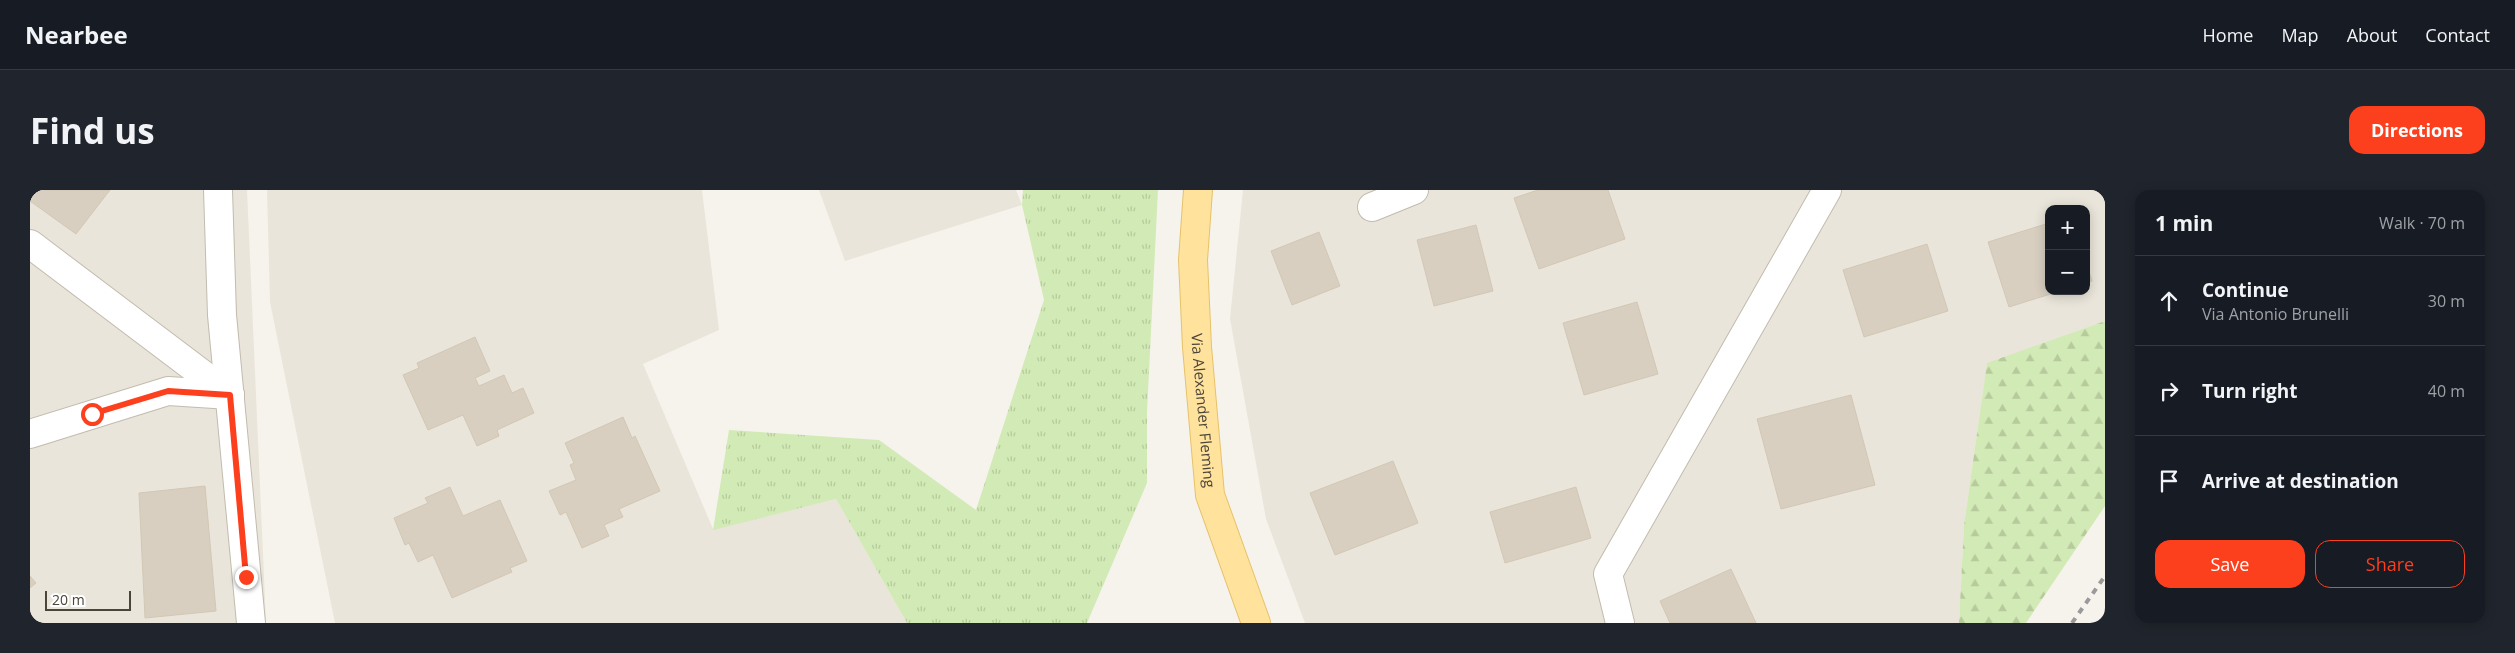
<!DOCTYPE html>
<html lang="en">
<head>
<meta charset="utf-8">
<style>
  body { margin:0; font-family:"Open Sans",sans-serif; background:#20242c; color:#f1f3f6 }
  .controls { position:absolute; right:15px; top:15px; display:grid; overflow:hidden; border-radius:10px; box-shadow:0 2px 12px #0003 }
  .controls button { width:45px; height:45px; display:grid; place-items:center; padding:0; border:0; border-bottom:1px solid #363941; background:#171b24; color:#f1f3f6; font:25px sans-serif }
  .scale { position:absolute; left:15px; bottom:12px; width:86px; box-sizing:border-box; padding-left:5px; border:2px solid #4b4439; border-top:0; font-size:14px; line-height:18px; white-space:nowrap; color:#4b4439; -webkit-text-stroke:4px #fff; paint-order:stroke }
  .stop { position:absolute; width:15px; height:15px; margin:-11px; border:4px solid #fc3f1d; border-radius:50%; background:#fff }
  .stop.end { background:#fc3f1d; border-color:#fff; box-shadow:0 1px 5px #0008 }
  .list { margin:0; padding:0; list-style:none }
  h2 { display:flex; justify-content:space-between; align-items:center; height:65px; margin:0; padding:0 20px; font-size:21px }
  h2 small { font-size:16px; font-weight:400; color:#9ea1a6 }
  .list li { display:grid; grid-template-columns:32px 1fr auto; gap:15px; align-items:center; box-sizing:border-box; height:90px; padding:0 20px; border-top:1px solid #363941 }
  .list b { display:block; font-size:19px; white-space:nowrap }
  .list p { margin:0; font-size:16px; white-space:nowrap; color:#9ea1a6 }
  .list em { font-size:16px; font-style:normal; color:#9ea1a6 }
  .actions { display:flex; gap:10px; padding:15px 20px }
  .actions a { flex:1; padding:11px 0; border:1px solid #fc3f1d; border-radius:15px; text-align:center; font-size:18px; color:#fc3f1d }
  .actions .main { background:#fc3f1d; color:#fff }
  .icon { flex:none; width:28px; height:28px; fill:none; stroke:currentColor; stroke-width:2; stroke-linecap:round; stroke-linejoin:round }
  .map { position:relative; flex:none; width:2075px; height:433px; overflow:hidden; border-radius:15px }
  header { display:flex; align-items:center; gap:30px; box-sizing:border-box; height:70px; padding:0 25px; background:#171b24; border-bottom:1px solid #363941 }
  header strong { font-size:24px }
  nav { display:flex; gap:28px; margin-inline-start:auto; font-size:18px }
  .intro { display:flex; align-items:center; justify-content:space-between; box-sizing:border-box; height:120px; padding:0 30px }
  h1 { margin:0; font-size:35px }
  .button { padding:12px 22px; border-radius:15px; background:#fc3f1d; color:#fff; font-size:18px; font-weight:700 }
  main { display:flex; gap:30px; padding:0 30px }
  aside { flex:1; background:#171b24; border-radius:15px; box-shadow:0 2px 12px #0003 }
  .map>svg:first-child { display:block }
</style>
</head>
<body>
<header>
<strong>Nearbee</strong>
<nav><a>Home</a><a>Map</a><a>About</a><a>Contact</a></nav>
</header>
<div class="intro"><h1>Find us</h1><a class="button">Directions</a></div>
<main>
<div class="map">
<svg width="2075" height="433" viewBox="0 0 2075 433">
  <defs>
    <pattern id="grass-tufts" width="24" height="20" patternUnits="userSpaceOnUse" patternTransform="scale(1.25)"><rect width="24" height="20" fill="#d2eab5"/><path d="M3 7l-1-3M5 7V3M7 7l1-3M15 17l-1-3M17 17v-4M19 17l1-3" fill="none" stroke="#b6ca9c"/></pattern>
    <pattern id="forest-firs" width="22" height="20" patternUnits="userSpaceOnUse" patternTransform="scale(1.25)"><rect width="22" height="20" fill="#d2eab5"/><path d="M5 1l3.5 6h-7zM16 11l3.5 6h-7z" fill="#b6ca9c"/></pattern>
  </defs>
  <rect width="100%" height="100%" fill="#f6f3ec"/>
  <!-- residential -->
  <g fill="#eae5da" fill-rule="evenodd">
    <path d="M0,0H217L236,433H0Z"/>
    <path d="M237,0H672L689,140L613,174L683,339L806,309L877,433H305L240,112Z"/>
    <path d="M789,0H986L992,15L815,71Z"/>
    <path d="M1213,0H2075V131L1957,174L1934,335L1929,433H1275L1236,329L1200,129ZM2019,19H2056V101H2019Z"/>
  </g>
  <!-- grass -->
  <path fill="url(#grass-tufts)" d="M993,0H1128L1117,222V293L1057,433H877L806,309L683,340L699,240L849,250L946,320L1014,110L992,15Z"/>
  <!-- forest -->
  <path fill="url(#forest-firs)" d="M2075,131V316L1996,433H1929L1934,335L1957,173Z"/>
  <!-- building -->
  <g fill="#d8cfc1" stroke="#d3c7b4">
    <path d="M0,0H80L46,44L0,11Z"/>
    <path d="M1508,0H1578L1595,49L1509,79L1484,8Z"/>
    <path d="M2019,33V101H2030L1979,117L1958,52Z"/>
    <path d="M1446,35L1463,101L1404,116L1387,50Z"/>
    <path d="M1289,42L1310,96L1262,115L1241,61Z"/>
    <path d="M1897,54L1918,121L1834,147L1813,80Z"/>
    <path d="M2056,72L2062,91L2056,93Z"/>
    <path d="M1607,112L1628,184L1554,205L1533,133Z"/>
    <path d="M445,147L460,181L445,188L449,196L474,185L482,203L493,198L504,223L467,240L469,246L447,256L433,225L398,240L373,185L389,178L387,173Z"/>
    <path d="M1821,205L1845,295L1751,319L1727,229Z"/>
    <path d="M593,227L602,248L605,246L630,301L589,319L593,327L574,335L579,346L552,358L536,322L530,325L519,301L546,290L540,275L544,273L535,253Z"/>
    <path d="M1363,271L1388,333L1305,365L1280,303Z"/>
    <path d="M175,296L186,421L115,428L109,303Z"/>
    <path d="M420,297L433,326L470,310L497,371L480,378L482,382L422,408L403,365L388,372L379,353L375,355L364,328L398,313L395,308Z"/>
    <path d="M1546,297L1561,348L1475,373L1460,322Z"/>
    <path d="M1701,379L1726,433H1640L1630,411Z"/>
    <path d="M0,386L6,393L0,398Z"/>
  </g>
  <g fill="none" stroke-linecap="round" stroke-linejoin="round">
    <!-- minor casing -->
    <g stroke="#c2bbae" stroke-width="30">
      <g id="minor">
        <path d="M188,0L192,125L221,433"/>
        <path d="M1342,17L1384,0"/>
        <path d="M0,54L200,205"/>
        <path d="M0,244L138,201L200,205"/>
        <path d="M1590,433L1578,384L1797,0"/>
      </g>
    </g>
    <!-- major casing -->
    <g stroke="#e6c16a" stroke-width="30">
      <g id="major">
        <path id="s1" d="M1168,0L1163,70L1167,157L1180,305L1226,433"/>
      </g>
    </g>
    <!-- minor -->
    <use href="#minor" stroke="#fff" stroke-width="28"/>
    <!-- major -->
    <use href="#major" stroke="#ffe39c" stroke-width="28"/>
    <!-- rail -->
    <path stroke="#9a9a9a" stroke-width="4" stroke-dasharray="6 6" stroke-linecap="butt" d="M2042,433L2075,386"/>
  </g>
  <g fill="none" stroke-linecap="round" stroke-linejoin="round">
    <!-- route -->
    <path stroke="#fc3f1d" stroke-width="6" d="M62,224L138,201L200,205L216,387"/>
  </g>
  <g text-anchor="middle" stroke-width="4" stroke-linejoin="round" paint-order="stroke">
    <!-- street labels -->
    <g font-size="15" fill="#4b4439" stroke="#fff">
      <text dy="5" stroke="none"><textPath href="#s1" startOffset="221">Via Alexander Fleming</textPath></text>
    </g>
  </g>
</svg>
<div class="controls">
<button>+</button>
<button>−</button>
</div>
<div class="scale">20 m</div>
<div class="stop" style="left:62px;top:224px"></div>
<div class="stop end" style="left:216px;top:387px"></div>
</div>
<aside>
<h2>1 min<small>Walk · 70 m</small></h2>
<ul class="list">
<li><svg class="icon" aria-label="ahead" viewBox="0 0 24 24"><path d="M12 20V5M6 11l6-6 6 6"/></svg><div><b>Continue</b><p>Via Antonio Brunelli</p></div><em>30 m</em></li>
<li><svg class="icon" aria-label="right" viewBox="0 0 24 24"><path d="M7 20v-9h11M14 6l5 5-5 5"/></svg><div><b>Turn right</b></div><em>40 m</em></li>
<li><svg class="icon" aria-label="arrive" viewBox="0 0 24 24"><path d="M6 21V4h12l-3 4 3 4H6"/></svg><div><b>Arrive at destination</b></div></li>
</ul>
<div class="actions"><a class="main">Save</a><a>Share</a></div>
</aside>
</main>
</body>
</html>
